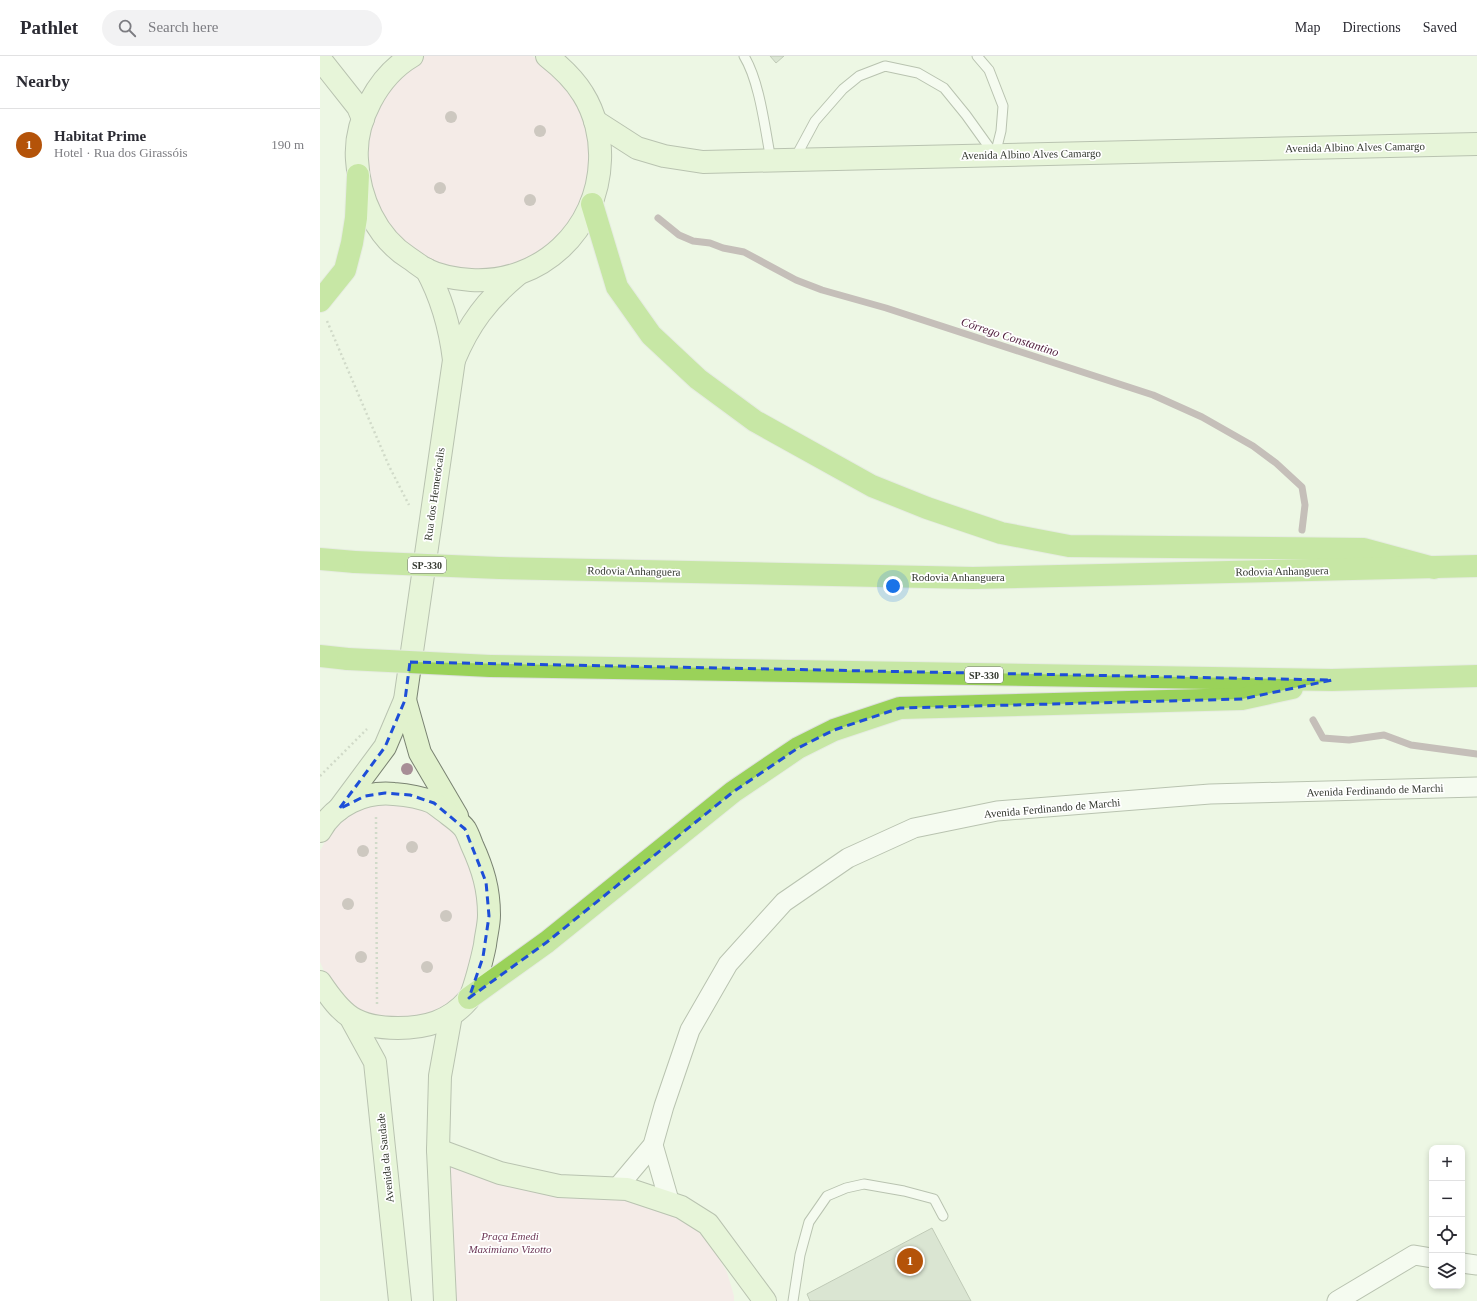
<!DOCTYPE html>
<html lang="en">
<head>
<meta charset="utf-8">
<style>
  body { margin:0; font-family:"Times New Roman",serif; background:#f2f2f3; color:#2b2b33 }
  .controls { position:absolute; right:12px; bottom:12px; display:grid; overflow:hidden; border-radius:8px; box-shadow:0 2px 6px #0003 }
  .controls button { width:36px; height:36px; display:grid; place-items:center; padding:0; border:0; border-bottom:1px solid #e1e1e2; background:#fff; color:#2b2b33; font:20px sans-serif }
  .you { position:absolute; left:573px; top:530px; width:14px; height:14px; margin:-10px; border:3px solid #fff; border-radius:50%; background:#1a73e8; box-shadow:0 0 0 6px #1a73e833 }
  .badge { display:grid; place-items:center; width:26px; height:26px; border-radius:50%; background:#b45309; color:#fff; font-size:13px; font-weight:700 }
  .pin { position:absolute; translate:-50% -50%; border:2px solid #fff; box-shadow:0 1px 4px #0006 }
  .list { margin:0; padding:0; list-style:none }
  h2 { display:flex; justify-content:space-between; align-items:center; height:52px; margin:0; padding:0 16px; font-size:17px }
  h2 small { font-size:13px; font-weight:400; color:#7c7c81 }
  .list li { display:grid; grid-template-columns:26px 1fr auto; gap:12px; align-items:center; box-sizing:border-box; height:72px; padding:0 16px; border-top:1px solid #e1e1e2 }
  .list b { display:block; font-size:15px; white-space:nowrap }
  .list p { margin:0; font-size:13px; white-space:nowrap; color:#7c7c81 }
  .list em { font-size:13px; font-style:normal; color:#7c7c81 }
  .icon { flex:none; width:22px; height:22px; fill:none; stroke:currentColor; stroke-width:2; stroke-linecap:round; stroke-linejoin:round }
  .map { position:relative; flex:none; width:1157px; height:1245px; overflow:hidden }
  header { display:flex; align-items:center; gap:24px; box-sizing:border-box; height:56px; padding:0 20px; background:#fff; border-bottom:1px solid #e1e1e2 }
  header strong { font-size:19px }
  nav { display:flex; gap:22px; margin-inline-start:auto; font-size:14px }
  .search { width:280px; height:36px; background:#f2f2f3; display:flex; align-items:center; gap:10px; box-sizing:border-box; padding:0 14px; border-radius:22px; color:#7c7c81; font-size:15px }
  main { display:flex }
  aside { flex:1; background:#fff }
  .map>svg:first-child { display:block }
</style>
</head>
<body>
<header>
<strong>Pathlet</strong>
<div class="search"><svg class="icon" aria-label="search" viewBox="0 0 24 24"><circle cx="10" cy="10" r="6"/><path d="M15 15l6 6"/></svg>Search here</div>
<nav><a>Map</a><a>Directions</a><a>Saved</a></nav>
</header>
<main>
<aside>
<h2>Nearby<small></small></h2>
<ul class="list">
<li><span class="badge">1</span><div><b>Habitat Prime</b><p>Hotel · Rua dos Girassóis</p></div><em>190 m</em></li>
</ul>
</aside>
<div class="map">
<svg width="1157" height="1245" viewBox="0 0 1157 1245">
  <rect width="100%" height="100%" fill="#edf7e4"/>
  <!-- green -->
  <g fill="#fcdcec">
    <path d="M105,0H212L235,15L266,60L273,115L253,167L212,204L159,217L106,204L64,168L45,116L51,62L82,16Z"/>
    <path d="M67,748L90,750L112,757L140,780L152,811L161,859L144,935L126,951L95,962H59L36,955L17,935L4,915L0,906V795L10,776L25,761L49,750Z"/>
    <path d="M127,1106L308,1140L361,1161L387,1182L407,1216L414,1240V1245H135Z"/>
  </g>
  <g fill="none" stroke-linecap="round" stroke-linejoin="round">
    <!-- stream -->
    <g stroke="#957a86" stroke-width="7">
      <path d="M338,162L359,179L373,185L390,187L403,192L424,196L476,224L502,234L566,252L833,339L882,361L933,390L956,407L982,431L985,449L982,474"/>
      <path d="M993,664L1003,682L1029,684L1064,679L1091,689L1157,698"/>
    </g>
  </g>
  <!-- building -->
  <g fill="#c4cebc" stroke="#899381">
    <path d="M450,0H464L456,7Z"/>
    <path d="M612,1172L651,1245H490L487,1238Z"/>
  </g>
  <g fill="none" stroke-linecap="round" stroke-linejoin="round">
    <!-- lane casing -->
    <g stroke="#7a8372" stroke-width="11">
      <g id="lane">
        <path d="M424,0C440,26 445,74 451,104"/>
        <path d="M657,0L669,14L683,50L681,75L675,99"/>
        <path d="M474,104L495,65L523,33L539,20L565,10L598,17L624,32L646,59L674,98"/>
        <path d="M473,1245L480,1199L489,1166L507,1140L526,1132L544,1128L584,1135L614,1143L623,1160"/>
      </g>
    </g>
    <!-- street casing -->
    <g stroke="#7a8372" stroke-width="21">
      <g id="street">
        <path d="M333,1089L350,1148"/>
        <path d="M296,1133L333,1089L344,1050L370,974L408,908L464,846L528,802L594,772L677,755L890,738L1157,731"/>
        <path d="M1142,1207L1157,1209"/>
        <path d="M1017,1245L1094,1199L1112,1202"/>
      </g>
    </g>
    <!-- secondary casing -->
    <g stroke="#7a8372" stroke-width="24">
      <g id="secondary">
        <path d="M92,0C58,20 34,65 37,104C39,142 56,181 89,202C95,206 100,210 105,213C119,220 136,223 151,224C221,228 278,174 280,104C281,82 275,57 263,38C254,23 241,11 227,0"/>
        <path d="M0,3L38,51L43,63"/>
        <path d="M275,65L317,92L344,100L383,106L1157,88"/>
        <path d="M134,304C149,268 167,244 197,219"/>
        <path d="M85,644L100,697L137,760"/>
        <path d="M19,753L65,691L85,644L134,304C130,271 122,242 106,213"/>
        <path d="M0,775C14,749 45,735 74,738C87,739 100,741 112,746C117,749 122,754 127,757C133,762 141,767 145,773C148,778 150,784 152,789C163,813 169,833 169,859C169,869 166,879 165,889C163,899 154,937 148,944C129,966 105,972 78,972C35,972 22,959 0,926"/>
        <path d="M32,964L55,1006L80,1245"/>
        <path d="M118,1094L180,1117L239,1130L307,1133L361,1151L388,1168L445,1245"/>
        <path d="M125,1245L118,1094L120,1020L131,959"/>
      </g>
    </g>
    <!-- highway casing -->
    <g stroke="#dedfde" stroke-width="24">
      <g id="highway">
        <path d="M272,148L297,231L331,279L378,323L435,365L552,430L607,452L681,477L749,490L1044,493L1114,512"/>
        <path d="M0,245L25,214L32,187L36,162L38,119"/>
        <path d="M0,503L35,506"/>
        <path d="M179,512L653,522L1157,510"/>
        <path d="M0,600L28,603"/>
        <path d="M170,610L1012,624L1157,620"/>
        <path d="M149,942L227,886L413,736L478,692L514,674L580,652L922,643L972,632"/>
      </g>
    </g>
    <!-- path -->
    <g stroke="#afb7a8" stroke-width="2.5" stroke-dasharray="2 3" stroke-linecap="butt">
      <path d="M7,265L69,410L89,449"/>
      <path d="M0,720L47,673"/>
      <path d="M56,761L57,948"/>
    </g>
    <!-- lane -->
    <use href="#lane" stroke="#fff" stroke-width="9"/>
    <!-- street -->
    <use href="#street" stroke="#fff" stroke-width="19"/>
    <!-- secondary -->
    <use href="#secondary" stroke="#e1f2cd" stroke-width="22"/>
    <!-- highway -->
    <use href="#highway" stroke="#9ad259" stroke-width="22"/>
    <!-- highway-bridge casing -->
    <g stroke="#dedfde" stroke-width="24" stroke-linecap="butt">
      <g id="highway-bridge">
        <path d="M35,506L179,512"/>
        <path d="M28,603L170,610"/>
      </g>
    </g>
    <!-- highway-bridge -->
    <use href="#highway-bridge" stroke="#9ad259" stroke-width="22"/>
  </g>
  <!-- trees -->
  <g fill="#a78e96">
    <circle cx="131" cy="61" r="6"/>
    <circle cx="220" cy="75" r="6"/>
    <circle cx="120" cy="132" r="6"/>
    <circle cx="210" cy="144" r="6"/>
    <circle cx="87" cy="713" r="6"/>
    <circle cx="92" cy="791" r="6"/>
    <circle cx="43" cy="795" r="6"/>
    <circle cx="28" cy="848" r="6"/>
    <circle cx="126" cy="860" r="6"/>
    <circle cx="41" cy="901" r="6"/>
    <circle cx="107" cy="911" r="6"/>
  </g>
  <!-- marked area -->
  <path d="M0 0H1157V1245H0ZM90,606L1012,624L922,643L580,652L514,674L478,692L413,736L227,886L149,942L163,901L169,860L166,826L145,773L114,747L90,739L65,737L45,740L19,753L65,691L85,644Z" fill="#edf7e4" fill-opacity=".55" fill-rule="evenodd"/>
  <path fill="none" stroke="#1d4ed8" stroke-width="3" stroke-dasharray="8 5" stroke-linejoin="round" d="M90,606L1012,624L922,643L580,652L514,674L478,692L413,736L227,886L149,942L163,901L169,860L166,826L145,773L114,747L90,739L65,737L45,740L19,753L65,691L85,644Z"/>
  <g text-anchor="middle" stroke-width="3.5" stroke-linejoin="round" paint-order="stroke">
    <!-- shield labels -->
    <g fill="#fff" stroke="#70736d" stroke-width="1">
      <rect x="88" y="501" width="38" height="16" rx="3"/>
      <rect x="645" y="611" width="38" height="16" rx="3"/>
    </g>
    <g font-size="10" font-weight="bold" fill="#33372f">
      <text x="107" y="513">SP-330</text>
      <text x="664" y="623">SP-330</text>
    </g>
    <!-- street labels -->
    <g font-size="11" fill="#33372f" stroke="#fff">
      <text transform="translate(1035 91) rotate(-1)" y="4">Avenida Albino Alves Camargo</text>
      <text transform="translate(711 98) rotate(-1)" y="4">Avenida Albino Alves Camargo</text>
      <text transform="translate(114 438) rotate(-82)" y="4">Rua dos Hemerócalis</text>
      <text transform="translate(314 515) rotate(1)" y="4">Rodovia Anhanguera</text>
      <text transform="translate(962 515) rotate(-1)" y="4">Rodovia Anhanguera</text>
      <text x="638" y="525">Rodovia Anhanguera</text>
      <text transform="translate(1055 734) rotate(-2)" y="4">Avenida Ferdinando de Marchi</text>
      <text transform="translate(732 752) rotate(-5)" y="4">Avenida Ferdinando de Marchi</text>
      <text transform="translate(65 1102) rotate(-96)" y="4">Avenida da Saudade</text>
    </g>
    <!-- park labels -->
    <g font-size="11" font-style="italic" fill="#6d3857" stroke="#fff">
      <text x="190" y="1184">Praça Emedi<tspan x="190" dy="13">Maximiano Vizotto</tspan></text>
    </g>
    <!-- water labels -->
    <g font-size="12" font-style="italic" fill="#4d1a39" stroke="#fff">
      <text transform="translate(690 281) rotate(18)" y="4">Córrego Constantino</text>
    </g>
  </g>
</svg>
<div class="controls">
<button>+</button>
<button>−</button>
<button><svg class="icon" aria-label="locate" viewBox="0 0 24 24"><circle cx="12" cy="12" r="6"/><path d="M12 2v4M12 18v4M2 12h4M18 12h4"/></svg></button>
<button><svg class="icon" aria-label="layers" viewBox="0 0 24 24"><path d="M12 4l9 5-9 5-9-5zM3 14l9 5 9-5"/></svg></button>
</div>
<div class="you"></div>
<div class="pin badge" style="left:590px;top:1205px">1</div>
</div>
</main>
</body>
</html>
